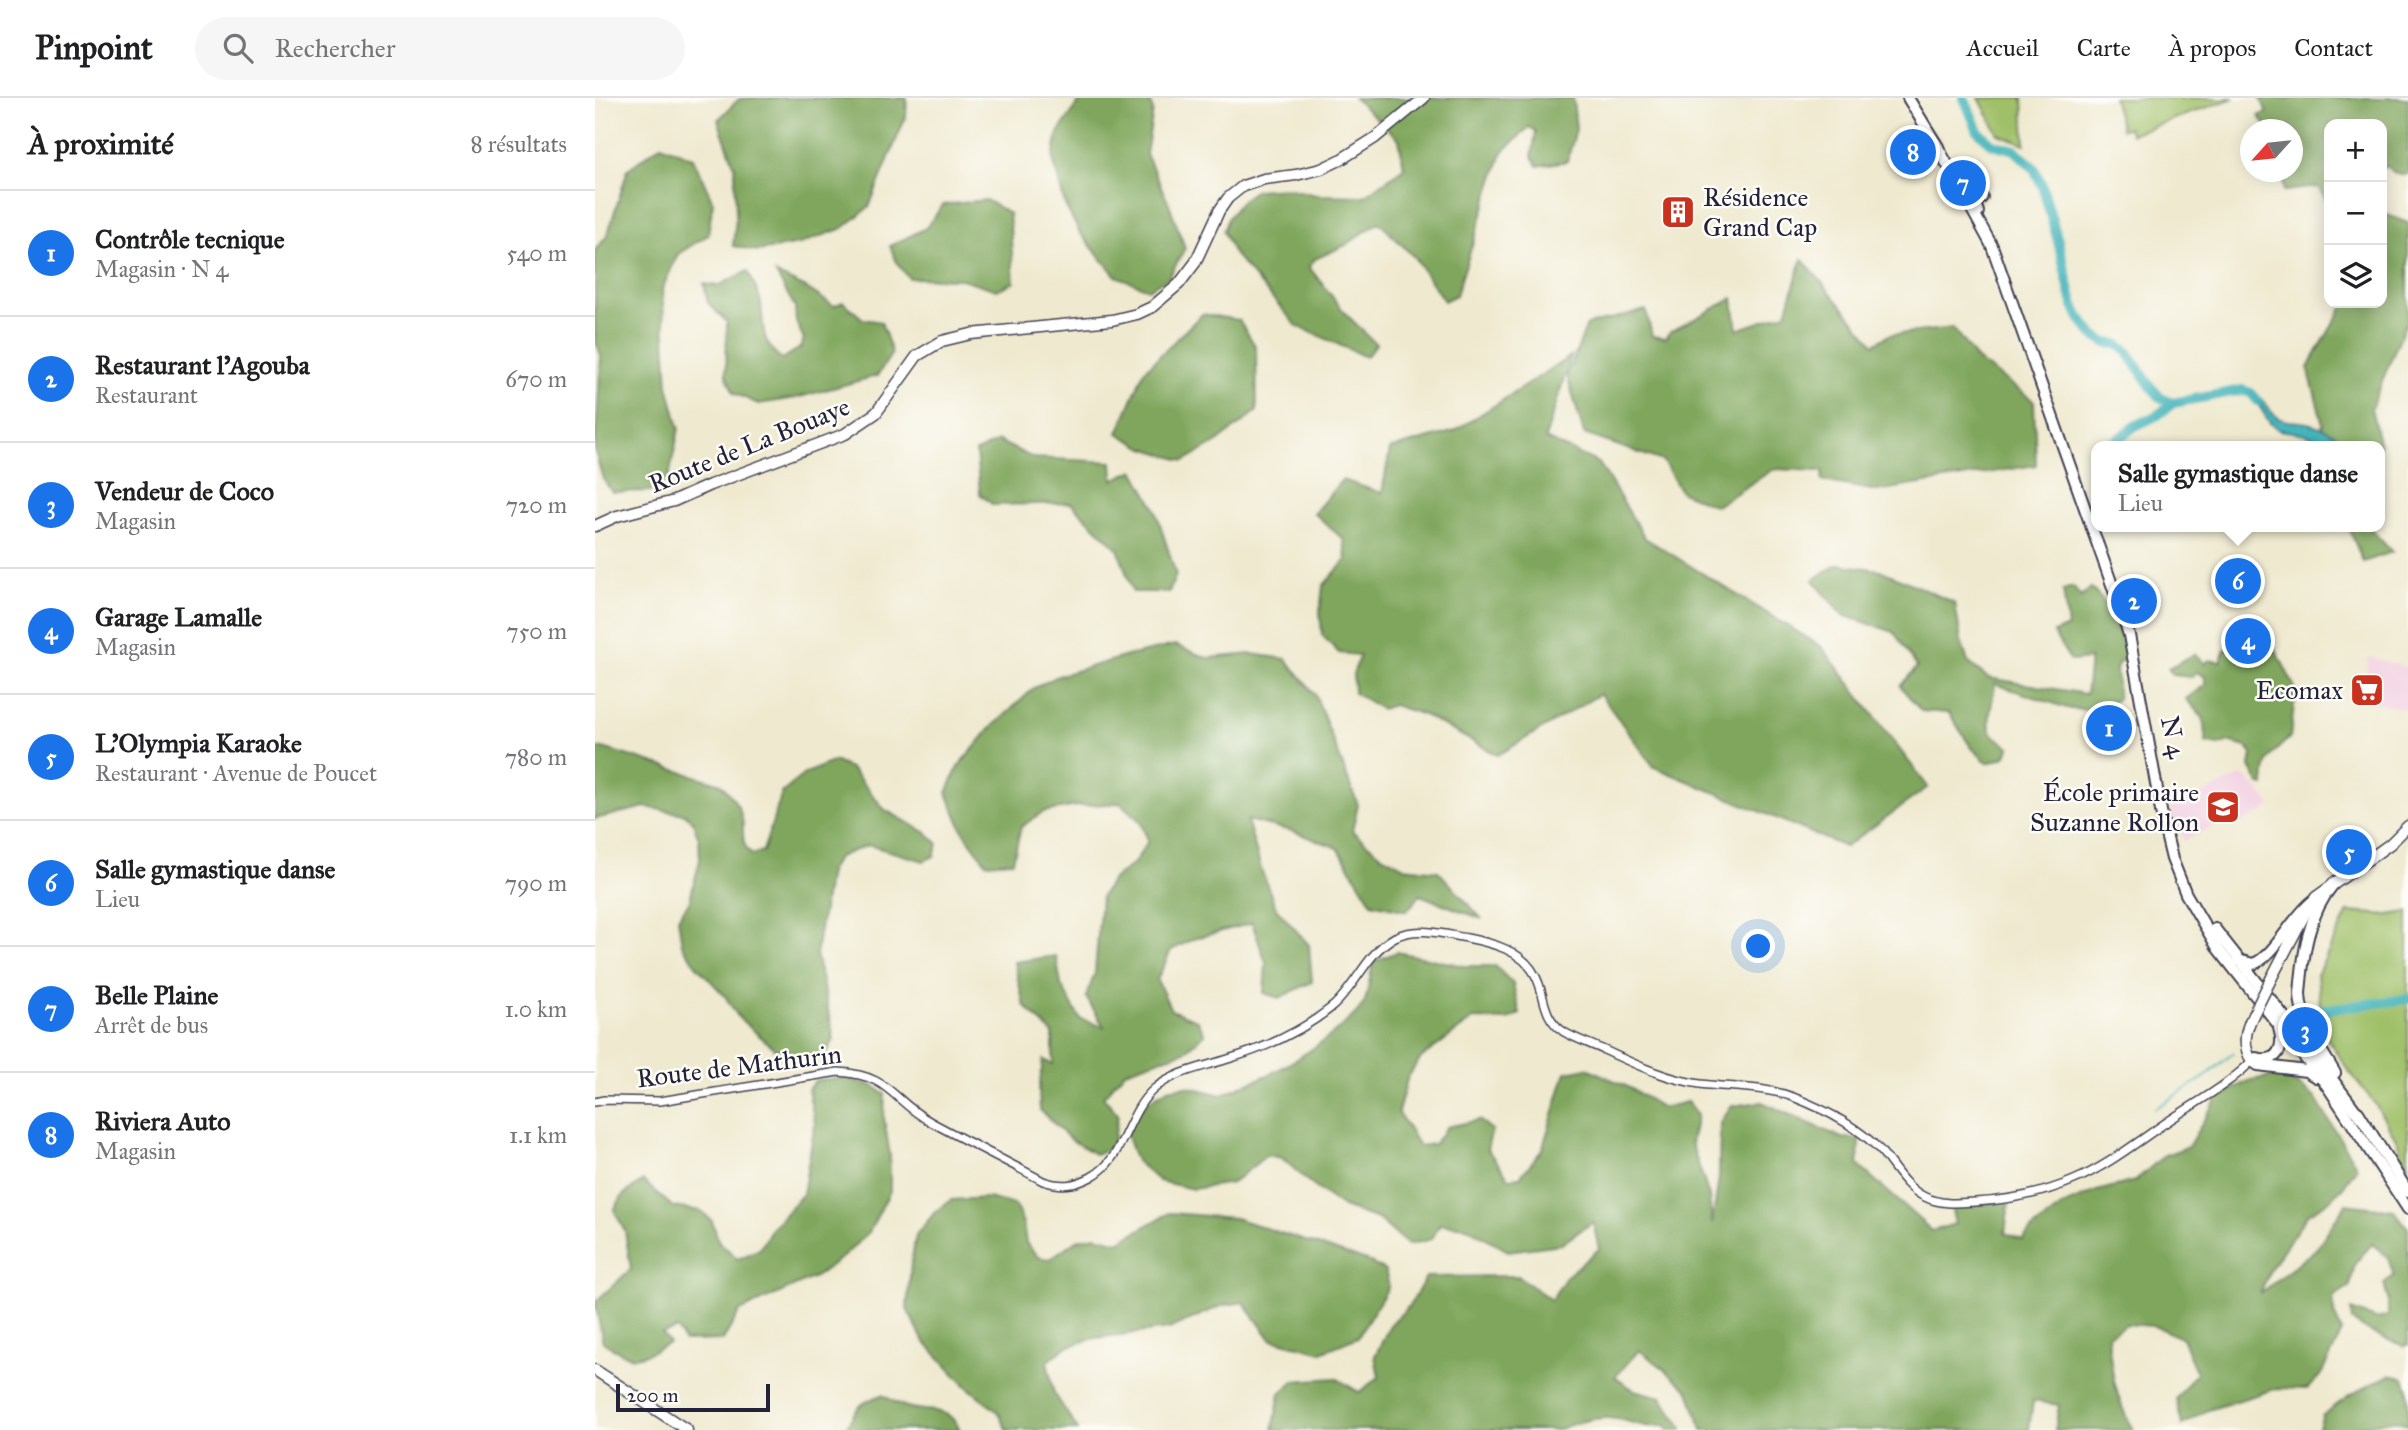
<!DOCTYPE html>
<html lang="fr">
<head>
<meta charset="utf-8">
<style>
  body { margin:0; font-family:"IM FELL Great Primer",serif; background:#f6f6f6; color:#202124 }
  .controls { position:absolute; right:21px; top:21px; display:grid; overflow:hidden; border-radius:14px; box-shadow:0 4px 18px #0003 }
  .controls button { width:63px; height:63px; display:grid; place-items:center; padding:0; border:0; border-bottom:2px solid #e0e0e0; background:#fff; color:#202124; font:35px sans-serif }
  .compass { position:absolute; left:1645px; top:21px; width:63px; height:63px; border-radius:50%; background:#fff; box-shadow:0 4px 18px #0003; rotate:243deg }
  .scale { position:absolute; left:21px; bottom:18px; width:154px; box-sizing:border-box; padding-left:7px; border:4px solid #22223b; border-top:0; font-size:19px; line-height:24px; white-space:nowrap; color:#22223b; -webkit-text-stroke:5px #fdfcf7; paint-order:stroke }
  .you { position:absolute; left:1164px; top:849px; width:24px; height:24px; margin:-18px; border:5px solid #fff; border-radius:50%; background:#1a73e8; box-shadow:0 0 0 10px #1a73e833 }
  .badge { display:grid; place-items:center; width:46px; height:46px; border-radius:50%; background:#1a73e8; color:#fff; font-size:23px; font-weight:700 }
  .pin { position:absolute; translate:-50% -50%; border:4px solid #fff; box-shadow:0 2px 7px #0006 }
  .popup { position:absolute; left:1496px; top:343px; width:294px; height:91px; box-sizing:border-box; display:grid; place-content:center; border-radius:14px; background:#fff; filter:drop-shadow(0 2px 5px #0005); font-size:23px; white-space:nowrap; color:#757577 }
  .popup b { font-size:26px; color:#202124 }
  .popup::after { content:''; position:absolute; left:50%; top:100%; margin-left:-14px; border:14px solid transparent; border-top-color:#fff }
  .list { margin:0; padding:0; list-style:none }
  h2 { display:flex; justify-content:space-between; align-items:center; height:91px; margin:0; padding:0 28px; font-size:30px }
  h2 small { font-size:23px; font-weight:400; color:#757577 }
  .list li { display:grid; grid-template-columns:46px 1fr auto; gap:21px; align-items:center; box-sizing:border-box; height:126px; padding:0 28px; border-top:2px solid #e0e0e0 }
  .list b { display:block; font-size:26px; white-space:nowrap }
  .list p { margin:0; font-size:23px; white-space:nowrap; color:#757577 }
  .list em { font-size:23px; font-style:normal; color:#757577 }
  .icon { flex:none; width:38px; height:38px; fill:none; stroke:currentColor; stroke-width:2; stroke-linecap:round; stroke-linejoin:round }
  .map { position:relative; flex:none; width:1813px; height:1332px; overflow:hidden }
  header { display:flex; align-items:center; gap:42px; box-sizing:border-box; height:98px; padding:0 35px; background:#fff; border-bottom:2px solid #e0e0e0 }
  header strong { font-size:33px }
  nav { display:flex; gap:38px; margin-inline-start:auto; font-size:24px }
  .search { width:490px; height:63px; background:#f6f6f6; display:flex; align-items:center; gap:18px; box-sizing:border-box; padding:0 24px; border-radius:38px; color:#757577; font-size:26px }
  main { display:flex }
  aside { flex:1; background:#fff }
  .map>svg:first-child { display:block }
</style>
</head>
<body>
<header>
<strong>Pinpoint</strong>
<div class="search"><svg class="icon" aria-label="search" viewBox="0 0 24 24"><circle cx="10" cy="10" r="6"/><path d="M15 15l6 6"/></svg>Rechercher</div>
<nav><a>Accueil</a><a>Carte</a><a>À propos</a><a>Contact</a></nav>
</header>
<main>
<aside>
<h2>À proximité<small>8 résultats</small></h2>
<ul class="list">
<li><span class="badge">1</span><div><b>Contrôle tecnique</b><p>Magasin · N 4</p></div><em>540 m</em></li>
<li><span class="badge">2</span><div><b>Restaurant l'Agouba</b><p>Restaurant</p></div><em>670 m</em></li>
<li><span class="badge">3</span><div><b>Vendeur de Coco</b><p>Magasin</p></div><em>720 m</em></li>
<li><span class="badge">4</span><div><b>Garage Lamalle</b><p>Magasin</p></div><em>750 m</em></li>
<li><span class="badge">5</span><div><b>L'Olympia Karaoke</b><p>Restaurant · Avenue de Poucet</p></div><em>780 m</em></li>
<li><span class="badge">6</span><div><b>Salle gymastique danse</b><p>Lieu</p></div><em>790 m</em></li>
<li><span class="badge">7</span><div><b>Belle Plaine</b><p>Arrêt de bus</p></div><em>1.0 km</em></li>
<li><span class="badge">8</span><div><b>Riviera Auto</b><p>Magasin</p></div><em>1.1 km</em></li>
</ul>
</aside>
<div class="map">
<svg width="1813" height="1332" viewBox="0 0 1813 1332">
  <rect width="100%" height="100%" fill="#fdfcf7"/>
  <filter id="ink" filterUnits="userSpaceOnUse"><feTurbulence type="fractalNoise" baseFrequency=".0143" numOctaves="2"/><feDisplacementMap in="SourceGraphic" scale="14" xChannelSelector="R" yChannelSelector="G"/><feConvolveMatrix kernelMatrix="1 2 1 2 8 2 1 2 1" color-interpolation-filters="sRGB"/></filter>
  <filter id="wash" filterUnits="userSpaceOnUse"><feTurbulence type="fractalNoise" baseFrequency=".00686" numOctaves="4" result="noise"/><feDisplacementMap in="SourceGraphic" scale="28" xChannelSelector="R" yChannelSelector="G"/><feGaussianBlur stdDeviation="1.57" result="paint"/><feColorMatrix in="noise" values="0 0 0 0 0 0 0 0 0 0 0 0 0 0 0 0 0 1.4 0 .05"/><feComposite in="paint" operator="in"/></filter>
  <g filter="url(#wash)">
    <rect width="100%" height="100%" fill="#efe9cf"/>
    <!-- built -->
    <g fill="#f2cfe2">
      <path d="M1774,559L1813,570V611L1759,602L1762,575L1771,576Z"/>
      <path d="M1646,678L1651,679L1676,707L1667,714L1646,725L1626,724L1589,743L1575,711Z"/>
    </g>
    <!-- green -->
    <g fill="#9fbf67" stroke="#607051" stroke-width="2">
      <path d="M1384,0H1428L1430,46L1403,36Z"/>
      <path d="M1518,0H1639L1536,36L1533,30L1527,31Z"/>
      <path d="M1753,814L1793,817L1813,814V1069L1800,1039L1780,1006L1751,969L1728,934L1722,877Z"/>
    </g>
    <!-- forest -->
    <g fill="#7fa65c" stroke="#50644c" stroke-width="2">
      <path d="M155,0H312L311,18L274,109L248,130L204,146L163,153L138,148L141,120L140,69L123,22L144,1Z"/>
      <path d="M487,0H554L558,13L551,56L574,106L590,150L574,179L553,191L521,178L485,135L470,107L458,61L463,35Z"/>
      <path d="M759,0H978L981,32L972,63L943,68L937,58L941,33L934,29L907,55L861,197L849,203L819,159L784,124L751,147L720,161L714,169L751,216L781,246L771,259L702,228L639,156L628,133L633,120L647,102L661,92L692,90L721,97L769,98L809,70L804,41Z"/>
      <path d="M1666,0H1813V48L1811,52L1813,53V75L1811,77L1800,75L1791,68L1787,70V26H1734V107L1723,89L1689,93L1687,74H1698V32L1674,31L1664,18L1672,15Z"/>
      <path d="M66,47L98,60L118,104L113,137L83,156L67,191L73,287L84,330L74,379L58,393L17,394L8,381L0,354L6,257L0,242V152L12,138L33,71Z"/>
      <path d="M391,102L414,115L419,184L402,192L367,181L314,180L302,165L295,148L331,130L348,107Z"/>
      <path d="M1787,115L1813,125V220L1776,310L1785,348H1720L1728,326L1713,270L1750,205H1787V141L1790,135L1787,137Z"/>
      <path d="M1207,161L1279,246L1294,237L1358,230L1381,261L1439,303L1441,367L1282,393L1227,383L1228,373L1179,371L1121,408L1086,394L1068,363L989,336L972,277L992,227L1051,212L1057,238L1070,240L1075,234L1138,200L1142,232L1191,215Z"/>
      <path d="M153,173C157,183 164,195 166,205C169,230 165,244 187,261L205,250L209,241L201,224L200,209L181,176L211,190L239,208L248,204L268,221L286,224L297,255L282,278L201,300L163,306L139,295L131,277L132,224L113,205L109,186L123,188Z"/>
      <path d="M607,216L644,222L661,249L662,313L621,345L589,363L549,350L523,335L549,273Z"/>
      <path d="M976,258L950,341L1004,365L1050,440L1227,549L1333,689L1250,749L1059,669L1005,596L903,657L829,617L798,607L787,611L759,595L758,576L765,557L744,555L727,537L725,514L728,488L751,462L749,442L719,415L747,382L787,395L795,351L860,333Z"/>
      <path d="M403,343L438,360L517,364L518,382L539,372L560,410L581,477L574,494H538L523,451L476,405L398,407L385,396L381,354Z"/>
      <path d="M1733,429H1774L1797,454L1768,464L1754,430L1735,432Z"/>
      <path d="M1243,466L1285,472L1360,505L1366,543L1373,564L1393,580L1491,596L1495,561L1476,563L1458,535L1473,529L1468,492L1478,489L1486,499L1496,490L1515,511L1534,561L1523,565L1521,572L1523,600L1508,612L1475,611L1400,586C1399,600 1390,625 1397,635C1401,640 1409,645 1415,649L1410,659L1393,665L1376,649L1354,615L1326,613L1305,588L1322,569L1299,534L1247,517L1218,482Z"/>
      <path d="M580,547L612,560L657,556L691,561L720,596L763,707L757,733L785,756L809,769L843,773L887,821L825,797L812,813L777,805L743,750L697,733L652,722L667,774L681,810L714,847L717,884L684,900L669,895L671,865L657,825L601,840L576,852L562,882L576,912L602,922L610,936L590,953L530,973L508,999L523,1016L518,1049L500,1056L476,1042L445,1012L444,993L448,962L458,966V936L429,907L419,864L461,858L466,887L485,921L509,929L491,899L500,875L506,799L517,782L540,764L553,743L545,723L525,705L482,708L448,714L426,729L418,763L391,765L368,733L352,695L363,669L394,632L439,590L463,578L532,558Z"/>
      <path d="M1640,549L1645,555L1667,556L1680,550L1701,592L1695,639C1675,659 1670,658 1669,688L1665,687L1655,669L1657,656L1652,649L1632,644L1624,647L1611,645L1608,620L1591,601L1610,587V579L1602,574L1596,579L1578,577L1573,570L1600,556L1610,566L1614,562L1625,564L1630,552Z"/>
      <path d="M0,650H8L126,686C135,696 144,706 147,720C150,736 144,745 157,757L168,753L187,695L209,676L239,663L256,671L290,712L332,735L343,746L339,758L329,763L273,747L243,759L234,774L221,856L239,940L232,954L211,961L180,951L144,920L130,898L102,868L87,847L83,820L94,804L105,762L104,741L98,724L90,716L50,709L0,721Z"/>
      <path d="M802,854L869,868H900L918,886L925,916L912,922L878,921L826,960L813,978L803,1014L824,1048L839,1046L852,1029L884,1022L897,1032L892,1051L914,1080L925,1079L947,1052L971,974L992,970L1035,990L1068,1010L1092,1004L1102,1017L1096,1045L1114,1098L1117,1126L1124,1080L1125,1025L1136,1008L1167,1004L1247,1040L1264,1041L1263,1067L1337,1133L1360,1126L1356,1108L1414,1104L1410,1135L1428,1142L1436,1132L1469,1107L1502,1093L1540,1083L1570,1057L1593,1049L1624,997L1656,982L1685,977L1704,987L1720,1000L1762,1069L1747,1090L1732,1104L1713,1116L1677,1168L1665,1196L1721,1151L1751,1106L1799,1112L1813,1130V1247L1809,1248L1781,1237L1757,1223L1756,1212L1781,1221L1793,1218V1201L1789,1185L1799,1178L1793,1159L1777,1146L1760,1165L1755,1188L1738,1199L1740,1218L1747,1234L1726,1277L1712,1291L1683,1290L1613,1312L1587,1327L1581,1301L1601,1275L1587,1240L1559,1228L1531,1226L1513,1237C1516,1274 1520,1299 1538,1332H1460L1464,1307L1438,1303L1434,1332H1107L1094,1293L1067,1269L1044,1252L1020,1279L1039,1292L1066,1299L1087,1329V1332H1073L1072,1327C1043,1332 1037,1321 1013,1320C1000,1319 975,1326 963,1332H678L685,1295L699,1283L741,1280L764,1294L784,1279L780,1258L795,1227L815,1207L831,1179L923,1178L956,1202L972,1178L1004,1151L998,1124L966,1146L913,1153L872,1129L845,1126L837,1141L813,1147L783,1121L748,1109L716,1086L687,1060L672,1057L637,1085L598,1091L564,1083L541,1063L531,1036L545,1008L573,991L591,988L627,997C643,988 661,983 677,975C703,962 753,929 769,905C773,899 775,873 779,863Z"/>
      <path d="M250,980L278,988L290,996L289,1020L295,1058V1093L274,1134L250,1157L222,1178L145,1213L128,1242L89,1243L82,1231L67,1235L74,1245C43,1261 38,1265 8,1244L0,1204L36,1171L30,1133L19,1112L28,1097L48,1083L78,1109L106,1113L117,1123L124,1144L143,1161L165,1151L178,1129L208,1096L220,1025L213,991L221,982Z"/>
      <path d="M393,1100L420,1107L428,1125L431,1145L443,1159L454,1161L482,1142L501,1138L523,1144L574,1115L640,1120L772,1163L790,1173L794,1188L763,1239L727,1254L676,1241L648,1204L626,1208L574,1231L500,1240L471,1249L452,1264L459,1295L483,1332H412L404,1315L369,1286L328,1242L312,1211L316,1166L321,1137L341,1113L356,1102Z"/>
      <path d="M1794,1277L1809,1280L1813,1291V1326L1797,1322L1762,1329L1760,1332H1723L1728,1317L1755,1297Z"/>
      <path d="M287,1297C295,1301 304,1307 312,1309C335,1316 353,1306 365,1332H250C261,1311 263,1305 287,1297Z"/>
    </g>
    <!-- water -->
    <path fill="#44b4ba" stroke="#336b7a" stroke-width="2" d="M1656,295C1670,299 1672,314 1684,320C1691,324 1698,323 1705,324C1723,326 1742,335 1753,348H1739L1710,336L1684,332L1675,325Z"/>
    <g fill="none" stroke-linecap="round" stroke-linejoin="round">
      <!-- stream -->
      <path stroke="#44b4ba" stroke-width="2" d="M1559,1011L1610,979L1638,955"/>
      <!-- river -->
      <g stroke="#44b4ba" stroke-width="10">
        <path d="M1369,0L1383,33L1397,46L1420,52L1439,70L1447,87L1463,143L1478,206L1485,220L1499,238L1511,245L1522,246L1532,253L1556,289L1566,300L1578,305L1647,292L1656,295L1663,303"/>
        <path d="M1514,348L1540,328L1563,317L1578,305"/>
        <path d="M1500,359L1501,358"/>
        <path d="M1716,913L1813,901"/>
      </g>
    </g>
  </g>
  <g filter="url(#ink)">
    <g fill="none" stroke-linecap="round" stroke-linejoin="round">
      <!-- minor casing -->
      <g stroke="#414051" stroke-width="10">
        <path id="minor" d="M0,1004L9,1002L65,1003L243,974C296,977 296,1002 336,1024C373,1044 411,1063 448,1083C466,1089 479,1088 496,1079C530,1061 531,1015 559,991C579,974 608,969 633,961C670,950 706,934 737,909C761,889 771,855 800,839C821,828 849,836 872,840C897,845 927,852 940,877C951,896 946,919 969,934C981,941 996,946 1009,952C1040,966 1070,981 1105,986C1137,990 1168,988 1198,999C1229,1011 1262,1028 1285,1052C1299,1068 1310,1090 1330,1099C1346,1107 1363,1105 1380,1104C1415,1102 1447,1096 1479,1082C1513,1068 1547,1040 1578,1020C1607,1001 1636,985 1660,960"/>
      </g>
      <!-- major casing -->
      <g stroke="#414051" stroke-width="13">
        <g id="major">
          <path d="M0,428L22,418L79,403L115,387L250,336L281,315L322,258L347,243L376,236L517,222L542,216L557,209L584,186L600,165L624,113L633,100L648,88L669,81L701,77L726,71L745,62L780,40L829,0"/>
          <path d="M1677,879L1711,814L1721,799L1795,746L1813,728"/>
          <path d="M1657,963C1647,948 1650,933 1658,917"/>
          <path d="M0,1272L92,1332"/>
        </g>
      </g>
      <!-- highway casing -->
      <g stroke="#414051" stroke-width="14">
        <g id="highway">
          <path d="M1313,0L1343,49"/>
          <path d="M1340,44L1397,148L1527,515L1534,537L1568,724L1577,761L1591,796L1624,852L1733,989L1813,1111"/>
          <path d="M1383,114L1380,106L1387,99"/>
          <path d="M1739,785C1713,816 1708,856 1705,896C1706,925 1726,951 1740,975"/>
          <path d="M1620,831L1714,950L1766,1020"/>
          <path d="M1643,862L1658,866C1679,859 1697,819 1718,803"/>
          <path d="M1661,960C1683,966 1690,949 1684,930"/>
          <path d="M1657,963L1663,967L1711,973L1721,979"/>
          <path d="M1763,1014L1813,1094"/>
        </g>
      </g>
      <!-- minor -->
      <use href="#minor" stroke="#fff" stroke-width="7"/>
      <!-- major -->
      <use href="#major" stroke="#fff" stroke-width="10"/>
      <!-- highway -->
      <use href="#highway" stroke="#fff" stroke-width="10"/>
      <!-- major-bridge casing -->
      <g stroke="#414051" stroke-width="13" stroke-linecap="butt">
        <path id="major-bridge" d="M1658,917L1677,879"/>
      </g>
      <!-- major-bridge -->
      <use href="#major-bridge" stroke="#fff" stroke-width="10"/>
    </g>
  </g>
  <!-- icons -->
  <defs>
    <g id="building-square" transform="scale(1.75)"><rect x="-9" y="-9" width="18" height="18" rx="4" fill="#c8321e" stroke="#fdfcf7"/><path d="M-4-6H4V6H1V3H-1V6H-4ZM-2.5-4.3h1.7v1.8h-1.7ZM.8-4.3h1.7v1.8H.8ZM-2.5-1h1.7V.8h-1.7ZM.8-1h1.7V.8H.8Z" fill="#fff"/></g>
    <g id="supermarket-square" transform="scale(1.75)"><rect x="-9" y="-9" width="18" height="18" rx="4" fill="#c8321e" stroke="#fdfcf7"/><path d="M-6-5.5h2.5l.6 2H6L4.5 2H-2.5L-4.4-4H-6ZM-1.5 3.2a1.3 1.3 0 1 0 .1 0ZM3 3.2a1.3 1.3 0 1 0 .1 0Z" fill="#fff"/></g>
    <g id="school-square" transform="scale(1.75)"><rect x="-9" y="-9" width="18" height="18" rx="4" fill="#c8321e" stroke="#fdfcf7"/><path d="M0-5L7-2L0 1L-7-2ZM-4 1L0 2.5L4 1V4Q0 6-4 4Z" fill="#fff"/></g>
  </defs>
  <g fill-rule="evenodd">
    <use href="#building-square" x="1083" y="114"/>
    <use href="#supermarket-square" x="1772" y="592"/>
    <use href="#school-square" x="1628" y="709"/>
  </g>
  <g text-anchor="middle" stroke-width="5" stroke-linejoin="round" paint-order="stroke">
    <!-- poi labels -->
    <g font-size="26" fill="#22223b" stroke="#fdfcf7" text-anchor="end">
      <text x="1108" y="108" text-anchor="start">Résidence<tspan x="1108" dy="30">Grand Cap</tspan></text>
      <text x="1748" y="601">Ecomax</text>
      <text x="1604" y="703">École primaire<tspan x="1604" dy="30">Suzanne Rollon</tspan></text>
    </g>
    <!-- street labels -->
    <g font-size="26" fill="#22223b" stroke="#fdfcf7">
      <text transform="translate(154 347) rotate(-22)" y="9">Route de La Bouaye</text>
      <text transform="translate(1579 639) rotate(78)" y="9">N 4</text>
      <text transform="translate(144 968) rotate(-7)" y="9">Route de Mathurin</text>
    </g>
  </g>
</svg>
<div class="controls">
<button>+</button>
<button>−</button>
<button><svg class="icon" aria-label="layers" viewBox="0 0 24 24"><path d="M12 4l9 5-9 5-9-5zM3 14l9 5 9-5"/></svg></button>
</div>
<svg class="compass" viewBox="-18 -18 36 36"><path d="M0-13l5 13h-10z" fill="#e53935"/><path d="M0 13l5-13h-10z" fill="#757577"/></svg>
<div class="scale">200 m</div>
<div class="you"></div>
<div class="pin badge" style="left:1514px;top:630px">1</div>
<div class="pin badge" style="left:1539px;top:503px">2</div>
<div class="pin badge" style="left:1710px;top:932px">3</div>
<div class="pin badge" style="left:1653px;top:543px">4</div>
<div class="pin badge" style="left:1754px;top:754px">5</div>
<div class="pin badge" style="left:1643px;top:483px">6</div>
<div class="popup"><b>Salle gymastique danse</b>Lieu</div>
<div class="pin badge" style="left:1368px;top:85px">7</div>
<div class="pin badge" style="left:1318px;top:54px">8</div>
</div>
</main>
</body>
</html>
